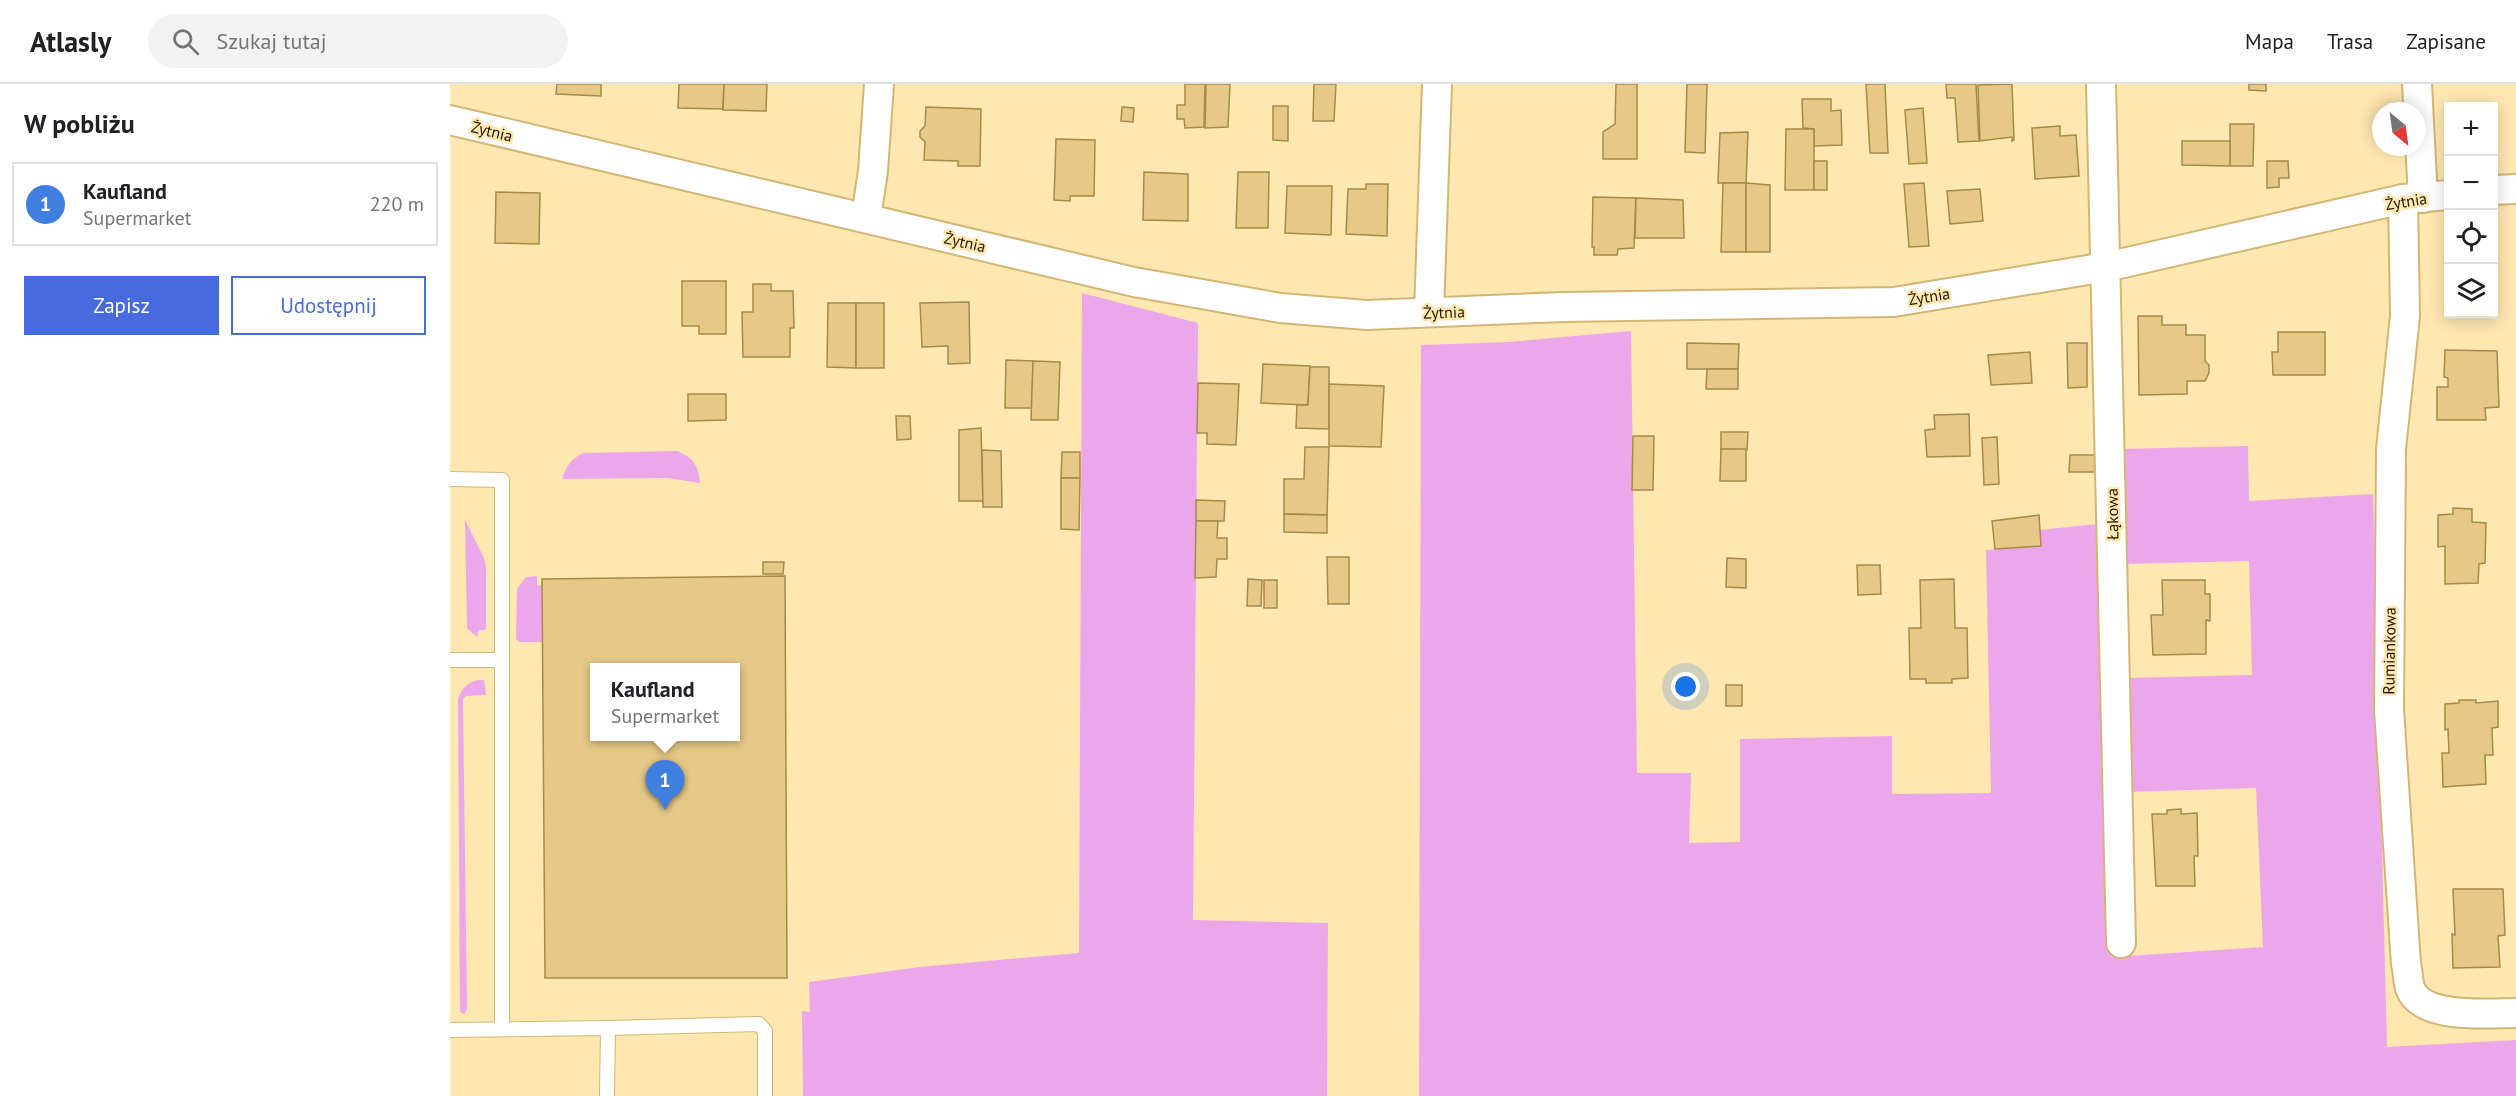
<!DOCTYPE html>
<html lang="pl">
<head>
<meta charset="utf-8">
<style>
  body { margin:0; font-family:"PT Sans",sans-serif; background:#f2f2f2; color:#202124 }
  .controls { position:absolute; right:18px; top:18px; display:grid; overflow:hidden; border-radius:0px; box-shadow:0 3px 15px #0003 }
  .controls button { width:54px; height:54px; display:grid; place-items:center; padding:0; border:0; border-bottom:2px solid #e0e0e0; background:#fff; color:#202124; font:30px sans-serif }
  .compass { position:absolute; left:1922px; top:18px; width:54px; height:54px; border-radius:50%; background:#fff; box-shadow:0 3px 15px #0003; rotate:151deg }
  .you { position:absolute; left:1236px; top:603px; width:21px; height:21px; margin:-15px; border:4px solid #fff; border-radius:50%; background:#1a73e8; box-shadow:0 0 0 9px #1a73e833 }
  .badge { display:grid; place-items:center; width:39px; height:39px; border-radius:50%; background:#476bde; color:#fff; font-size:20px; font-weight:700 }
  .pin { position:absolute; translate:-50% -50px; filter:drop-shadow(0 2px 3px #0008) }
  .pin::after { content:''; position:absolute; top:32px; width:21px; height:18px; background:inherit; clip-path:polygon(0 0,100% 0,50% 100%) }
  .popup { position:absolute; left:140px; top:579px; width:150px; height:78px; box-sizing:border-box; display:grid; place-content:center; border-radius:0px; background:#fff; filter:drop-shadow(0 2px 4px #0005); font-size:20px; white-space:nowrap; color:#757577 }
  .popup b { font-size:22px; color:#202124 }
  .popup::after { content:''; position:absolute; left:50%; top:100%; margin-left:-12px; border:12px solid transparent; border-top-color:#fff }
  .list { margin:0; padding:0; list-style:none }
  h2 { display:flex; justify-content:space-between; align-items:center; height:78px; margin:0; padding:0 24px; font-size:26px }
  h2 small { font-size:20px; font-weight:400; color:#757577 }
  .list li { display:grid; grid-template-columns:39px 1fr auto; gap:18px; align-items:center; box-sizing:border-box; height:84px; margin:0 12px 12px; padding:0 12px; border:2px solid #e0e0e0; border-radius:0px }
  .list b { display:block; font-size:22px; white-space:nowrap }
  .list p { margin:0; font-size:20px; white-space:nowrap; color:#757577 }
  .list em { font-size:20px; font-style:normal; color:#757577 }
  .actions { display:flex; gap:12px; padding:18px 24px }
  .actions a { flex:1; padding:14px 0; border:2px solid #476bde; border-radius:0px; text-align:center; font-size:21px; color:#476bde }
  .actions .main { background:#476bde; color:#fff }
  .icon { flex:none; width:33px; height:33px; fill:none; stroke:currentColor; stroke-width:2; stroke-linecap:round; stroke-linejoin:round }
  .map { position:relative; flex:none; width:2066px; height:1012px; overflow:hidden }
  header { display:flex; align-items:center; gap:36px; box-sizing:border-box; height:84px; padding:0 30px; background:#fff; border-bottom:2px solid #e0e0e0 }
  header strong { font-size:28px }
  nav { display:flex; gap:33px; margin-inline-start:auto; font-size:21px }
  .search { width:420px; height:54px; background:#f2f2f2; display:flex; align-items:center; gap:15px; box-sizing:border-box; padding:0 21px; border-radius:33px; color:#757577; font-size:22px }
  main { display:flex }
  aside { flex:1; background:#fff }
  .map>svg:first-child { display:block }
</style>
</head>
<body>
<header>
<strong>Atlasly</strong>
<div class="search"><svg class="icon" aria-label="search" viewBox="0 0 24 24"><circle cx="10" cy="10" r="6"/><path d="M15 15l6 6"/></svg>Szukaj tutaj</div>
<nav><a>Mapa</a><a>Trasa</a><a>Zapisane</a></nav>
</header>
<main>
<aside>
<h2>W pobliżu<small></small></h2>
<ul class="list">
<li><span class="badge" style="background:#3f7fe0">1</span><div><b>Kaufland</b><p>Supermarket</p></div><em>220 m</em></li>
</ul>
<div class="actions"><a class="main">Zapisz</a><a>Udostępnij</a></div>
</aside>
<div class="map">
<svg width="2066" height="1012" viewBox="0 0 2066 1012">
  <rect width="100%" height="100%" fill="#fee7b1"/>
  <!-- green -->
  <g fill="#eca7eb">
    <path d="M632,209L748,239L743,836L878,839L877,1012H353L352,927L360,928L359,898L470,883L629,869Z"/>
    <path d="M1181,247L1187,689H1241L1239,759L1290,758V655L1442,652V710L1541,709L1536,466L1590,462V446L1647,440L1661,873L1813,863L1806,704L1677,708L1675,594L1802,591L1799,477L1673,480L1670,365L1798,362L1799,417L1923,410L1937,963L2066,956V1012H969L971,261L1058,258Z"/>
    <path d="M227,367C244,374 248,381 250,399L218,394L112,395C117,381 121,374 134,369Z"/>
    <path d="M15,436L34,474L36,483V546H29L27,553L17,544Z"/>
    <path d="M87,492V501L92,502V558H70L66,555L67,505L76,493Z"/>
    <path d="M34,596L36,611L16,612L13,615L17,925L14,930L10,928L8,615C12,603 20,595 34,596Z"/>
  </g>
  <!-- building -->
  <g fill="#e6c986" stroke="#a68a48" stroke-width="1.5" fill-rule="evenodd">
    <path d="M107,0H151V12L106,10Z"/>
    <path d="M229,0H274L273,25L228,24Z"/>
    <path d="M274,0H317L316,27L273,26Z"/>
    <path d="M735,0H755L754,43L735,44L734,35H727V21H735Z"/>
    <path d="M756,0H780L778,43L755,44Z"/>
    <path d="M864,0H886L884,37H863Z"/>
    <path d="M1166,0H1187V75H1153V48L1165,40Z"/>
    <path d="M1237,0H1257L1255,69L1235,68Z"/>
    <path d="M1416,0H1435L1438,69H1420Z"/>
    <path d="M1496,0H1526L1529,57L1508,58L1505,14H1497Z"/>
    <path d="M1562,0L1564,56L1562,57V53L1530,57L1528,1Z"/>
    <path d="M1799,0H1816V7L1799,6Z"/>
    <path d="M1352,15H1381V27L1391,26L1392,61L1364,62V45L1353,44Z"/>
    <path d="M823,22H838V57L823,56Z"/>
    <path d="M476,23L531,25L530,82H508V77L474,76L475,58L470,53V47L475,42Z"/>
    <path d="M672,23L684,24L683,38L671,37Z"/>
    <path d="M1473,24L1477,79L1459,80L1455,26Z"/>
    <path d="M1780,40H1804L1803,82H1780Z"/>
    <path d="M1610,42V52L1626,51L1629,92L1585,95L1582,44Z"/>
    <path d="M1336,45H1364V106H1335Z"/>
    <path d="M1298,48L1296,99H1268L1270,49Z"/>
    <path d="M606,55L645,56L644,112H620V117L604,116Z"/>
    <path d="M1732,57H1780V82L1732,81Z"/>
    <rect x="1364" y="77" width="13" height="29"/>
    <path d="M1817,77H1838L1839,94H1829V103L1817,104Z"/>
    <path d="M694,88L738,90V137L693,136Z"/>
    <path d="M788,88H819L818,144H786Z"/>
    <path d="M1273,99H1296V168H1271Z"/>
    <path d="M1296,99L1320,101V168H1296Z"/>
    <path d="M1474,99L1479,162L1459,163L1454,100Z"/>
    <path d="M916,100H938L937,152L896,150L898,105H916Z"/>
    <path d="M837,102H882L881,151L835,149Z"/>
    <path d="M1530,105L1533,137L1500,140L1497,107Z"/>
    <path d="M46,108L90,109L89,160L45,159Z"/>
    <path d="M1143,113L1186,114L1184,164L1168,165L1167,171H1144V163H1142Z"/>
    <path d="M1186,114L1233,116L1234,154H1185Z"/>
    <path d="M232,197H276V250H249V242H232Z"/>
    <path d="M303,200H321V207H343L344,244H340V273H293L292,228H303Z"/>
    <path d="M519,218L520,279L498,280V262L472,263L470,219Z"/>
    <path d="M378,219H406V284L377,283Z"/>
    <rect x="406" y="219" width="28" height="65"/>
    <path d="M1688,232H1712V241H1736V251H1755V277L1759,281V289L1755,297H1737V310L1689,311Z"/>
    <path d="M1828,248H1875V291H1823L1822,268H1828Z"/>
    <path d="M1237,259L1289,260L1288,285H1237Z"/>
    <path d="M1617,259H1637V303L1618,304Z"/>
    <path d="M1995,266L2047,267L2049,323L2035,324L2036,336H1987V303H1998V294L1994,293Z"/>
    <path d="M1580,268L1582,299L1541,301L1538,271Z"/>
    <path d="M556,276L583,277L582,324H555Z"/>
    <path d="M583,277L610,278L608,336H581Z"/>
    <path d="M813,280L860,282L858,321L811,319Z"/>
    <path d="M860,283H879V345L846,344L847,321H858Z"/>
    <path d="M1257,285H1288V305H1256Z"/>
    <path d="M748,299L789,300L786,361L757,360V349H747Z"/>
    <path d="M879,300L934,302L931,363L879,362Z"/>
    <path d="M238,310H276V336L238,337Z"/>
    <path d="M1519,330L1520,372L1477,373L1475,346L1485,345L1484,331Z"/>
    <path d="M446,332H460L461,355L447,356Z"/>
    <path d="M531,344L533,417H509V346Z"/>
    <path d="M1271,348H1298L1297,366L1271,365Z"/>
    <path d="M1183,352H1204L1203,406H1182Z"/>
    <path d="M1547,353L1549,400L1534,401L1532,354Z"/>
    <path d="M855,363H879L877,431L834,430V395H854Z"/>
    <path d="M1271,365H1296V397H1270Z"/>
    <path d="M532,366L551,367L552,423H533Z"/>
    <path d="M612,368H630V394H611Z"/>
    <path d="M1620,371H1647V388H1619Z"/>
    <path d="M611,394H630L629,446L611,445Z"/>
    <path d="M746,416L775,417L774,437H746Z"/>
    <path d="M2003,424L2022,425V438L2036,439L2035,479L2029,480L2028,499L1995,500V462L1988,463V431L2003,430Z"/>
    <path d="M834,430L877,431V449L834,448Z"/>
    <path d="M1589,431L1591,462L1545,465L1542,437Z"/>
    <path d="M746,437H768L767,454H777V475H767L766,493L745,494Z"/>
    <path d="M877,473H899V520H878Z"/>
    <path d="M1277,474L1296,475V504L1276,503Z"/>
    <path d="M313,478H334L333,490H313Z"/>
    <path d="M1407,481H1430L1431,510L1408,511Z"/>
    <path d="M335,492L337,894H95L92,495ZM144,584H286V652H144Z"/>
    <path d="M798,495L812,496L811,522H797Z"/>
    <path d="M1504,495L1505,544H1517L1518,594L1502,595V599H1476V595H1460L1459,544H1471L1470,496Z"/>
    <rect x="814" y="496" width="13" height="28"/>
    <path d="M1712,496H1755V510H1760V537L1756,536V570L1703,571L1701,531H1713Z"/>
    <rect x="1276" y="601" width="16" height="21"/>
    <path d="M2009,616H2026V619L2048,617V643L2042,644L2043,671H2035L2036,700L1993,703L1992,669H1999L1998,645L1995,646V620L2009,619Z"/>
    <path d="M1731,725V730L1747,729L1748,772H1744L1745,802H1706L1702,730H1717V726Z"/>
    <path d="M2003,805H2053L2055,851L2048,852L2050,883L2003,884L2002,850L2005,851Z"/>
  </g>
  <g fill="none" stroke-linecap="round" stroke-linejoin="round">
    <!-- lane casing -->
    <g stroke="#d3b673" stroke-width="16">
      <g id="lane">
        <path d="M0,395L52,396V945"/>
        <path d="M0,576H52"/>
        <path d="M158,944L309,940L315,947V1012"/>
        <path d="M0,946L158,944L157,1012"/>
      </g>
    </g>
    <!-- street casing -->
    <g stroke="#d3b673" stroke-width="32">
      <g id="street">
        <path d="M1651,0L1671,859"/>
        <path d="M1967,0L1973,114"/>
        <path d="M0,36L684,198L830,224L917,231L1113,223L1444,218L1656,183L1953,115L1998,111"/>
        <path d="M2044,106L2066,105"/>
        <path d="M1953,115L1955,232L1941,365L1939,626L1956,880C1958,888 1958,897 1960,904C1971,936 2039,929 2066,929"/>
        <path d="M416,133L423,87L429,0"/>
        <path d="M979,228L987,0"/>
      </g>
    </g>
    <!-- lane -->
    <use href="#lane" stroke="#fff" stroke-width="14"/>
    <!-- street -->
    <use href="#street" stroke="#fff" stroke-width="28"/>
  </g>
  <g text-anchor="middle" stroke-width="5" stroke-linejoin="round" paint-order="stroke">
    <!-- street labels -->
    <g font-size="16" fill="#241900" stroke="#fee7b1">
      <text transform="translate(42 47) rotate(14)" y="6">Żytnia</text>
      <text transform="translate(1956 117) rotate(-9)" y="6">Żytnia</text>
      <text transform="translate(515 158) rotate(13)" y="6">Żytnia</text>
      <text transform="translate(1479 212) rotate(-9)" y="6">Żytnia</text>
      <text transform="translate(994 228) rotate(-2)" y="6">Żytnia</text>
      <text transform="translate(1662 430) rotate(-91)" y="6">Łąkowa</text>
      <text transform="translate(1939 567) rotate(-89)" y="6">Rumiankowa</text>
    </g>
  </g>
</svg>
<div class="controls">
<button>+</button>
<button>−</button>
<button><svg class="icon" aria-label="locate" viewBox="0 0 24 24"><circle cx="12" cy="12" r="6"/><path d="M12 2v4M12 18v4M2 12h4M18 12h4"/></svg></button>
<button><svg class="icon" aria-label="layers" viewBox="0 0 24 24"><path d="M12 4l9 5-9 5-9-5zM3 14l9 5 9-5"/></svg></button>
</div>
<svg class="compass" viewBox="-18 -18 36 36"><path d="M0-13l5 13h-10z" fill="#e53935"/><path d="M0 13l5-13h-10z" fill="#757577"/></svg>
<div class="you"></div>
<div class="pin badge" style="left:215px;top:726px;background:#3f7fe0">1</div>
<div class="popup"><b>Kaufland</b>Supermarket</div>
</div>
</main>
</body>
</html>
